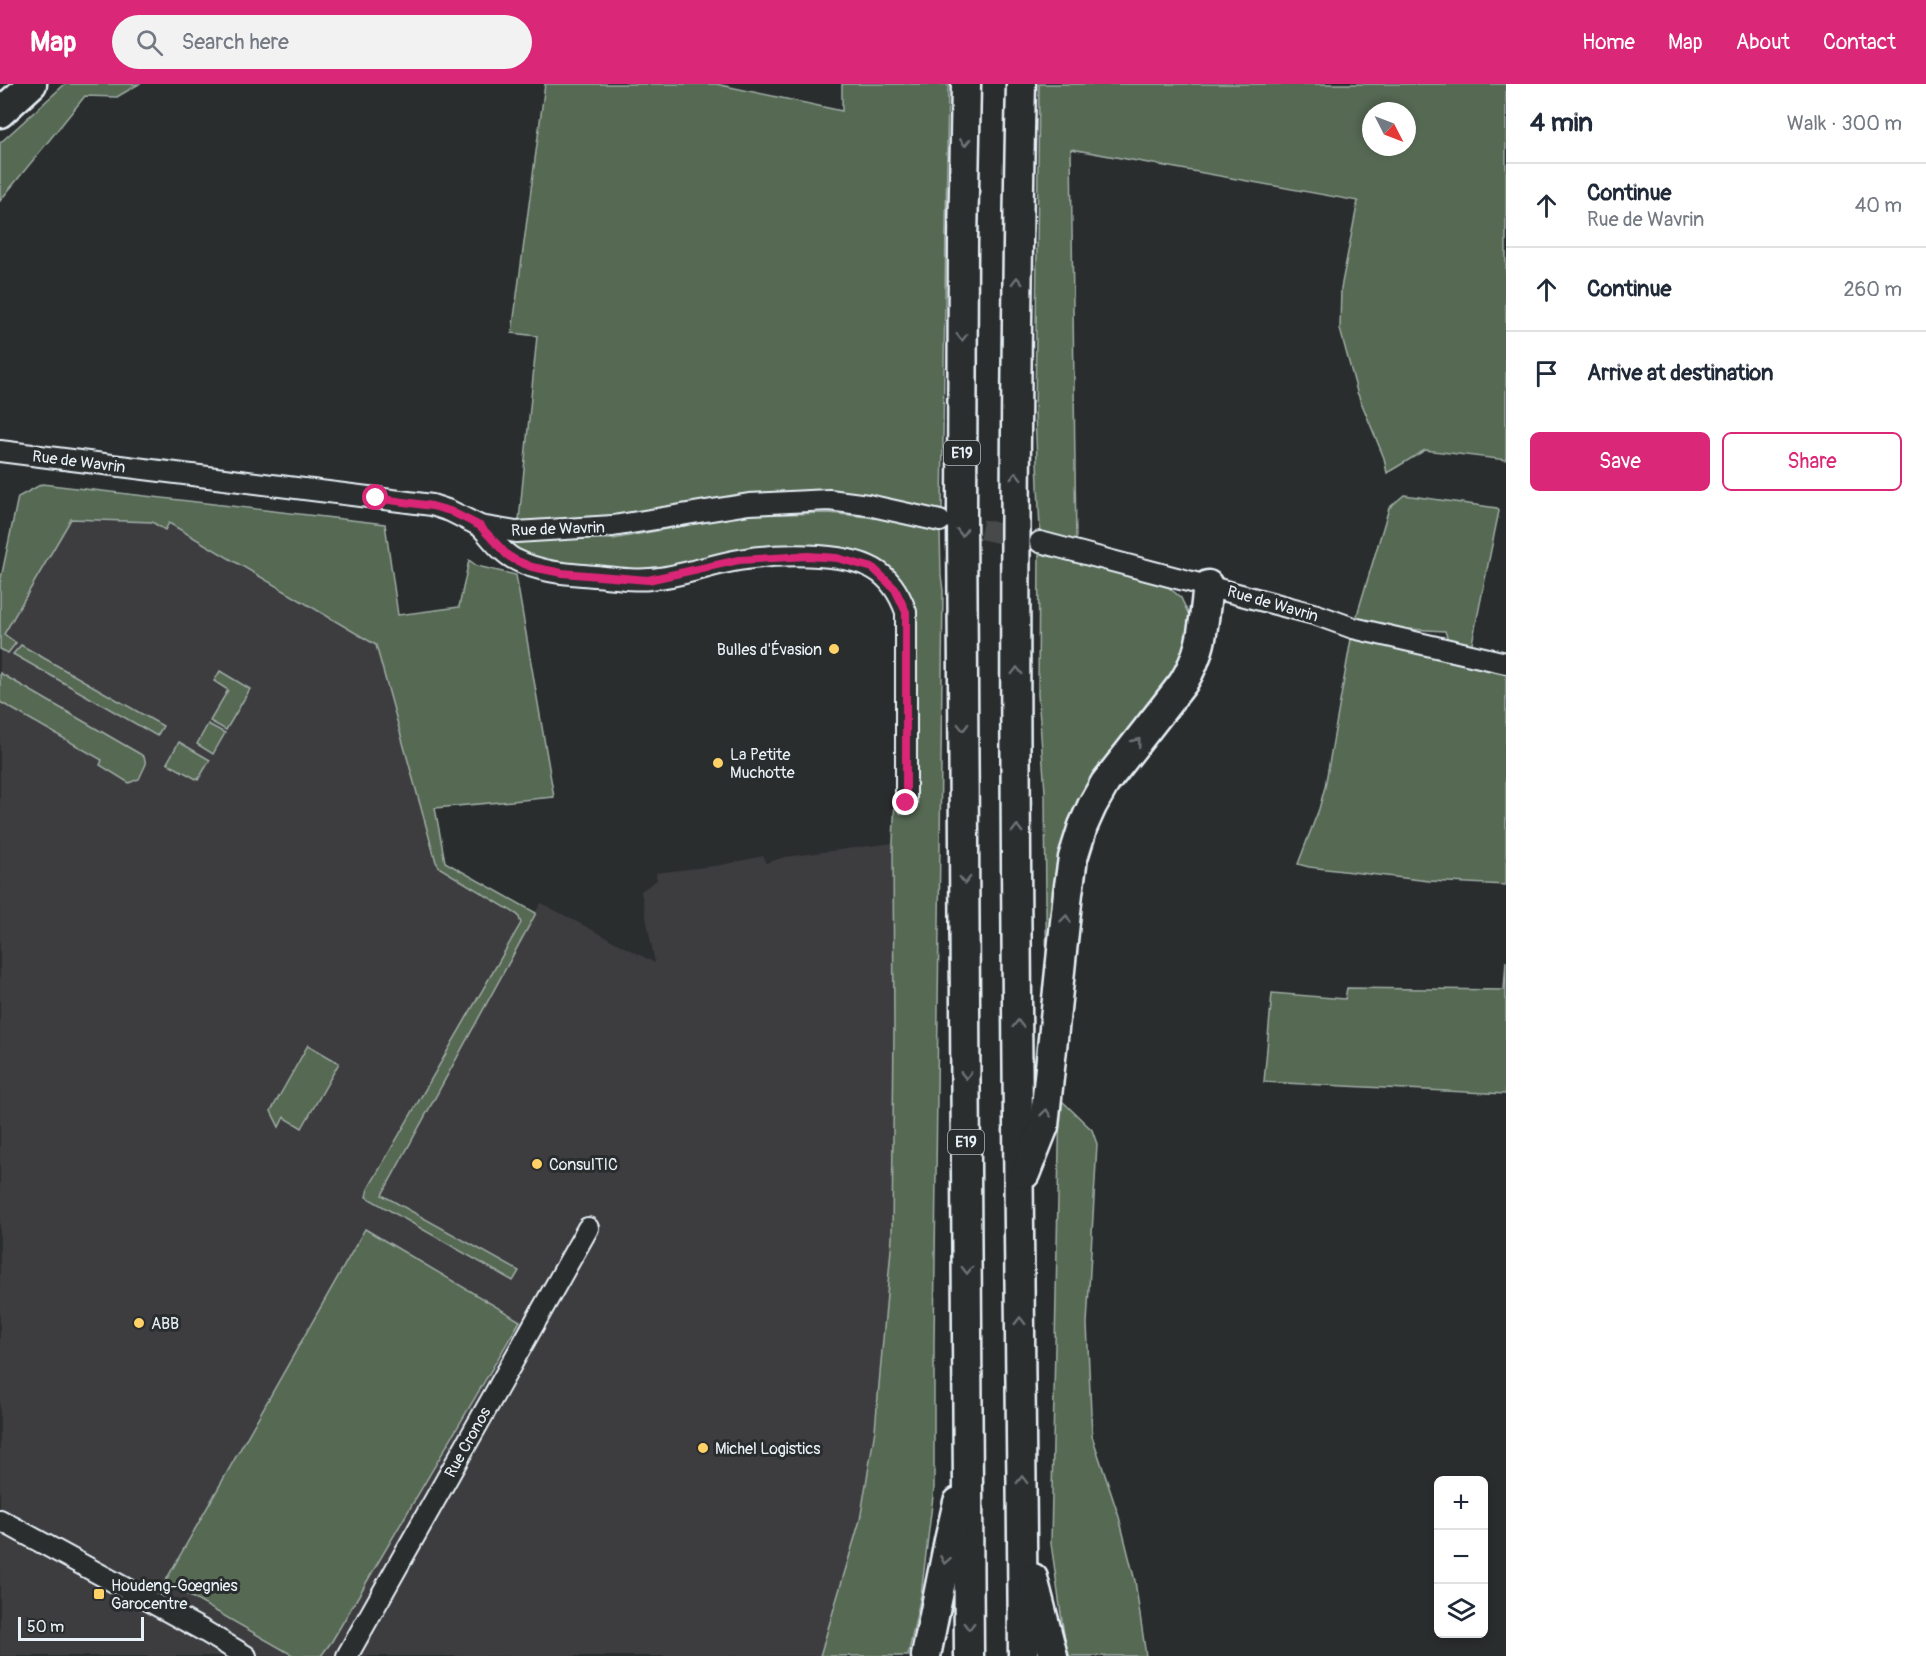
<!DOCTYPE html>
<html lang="en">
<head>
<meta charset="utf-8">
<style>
  body { margin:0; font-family:Pangolin,sans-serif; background:#f2f2f3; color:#1f2937 }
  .controls { position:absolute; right:18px; bottom:18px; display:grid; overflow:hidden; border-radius:9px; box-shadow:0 3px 9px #0003 }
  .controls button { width:54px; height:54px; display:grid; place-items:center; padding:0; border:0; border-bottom:2px solid #e0e1e3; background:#fff; color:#1f2937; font:30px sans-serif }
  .compass { position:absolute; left:1362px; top:18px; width:54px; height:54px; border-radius:50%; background:#fff; box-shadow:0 3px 9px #0003; rotate:132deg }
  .scale { position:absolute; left:18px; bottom:15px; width:126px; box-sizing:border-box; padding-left:6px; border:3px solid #e8f1f8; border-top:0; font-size:16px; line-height:21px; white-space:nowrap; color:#e8f1f8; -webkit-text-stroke:4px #2a2d2e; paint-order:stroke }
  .stop { position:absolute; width:18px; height:18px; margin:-14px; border:4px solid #db2777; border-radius:50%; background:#fff }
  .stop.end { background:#db2777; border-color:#fff; box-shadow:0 2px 6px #0008 }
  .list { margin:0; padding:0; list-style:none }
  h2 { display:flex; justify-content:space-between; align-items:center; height:78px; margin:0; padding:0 24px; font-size:26px }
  h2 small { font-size:20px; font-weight:400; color:#747a83 }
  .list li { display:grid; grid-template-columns:39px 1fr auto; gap:18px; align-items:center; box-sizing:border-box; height:84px; padding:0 24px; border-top:2px solid #e0e1e3 }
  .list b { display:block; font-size:22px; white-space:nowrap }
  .list p { margin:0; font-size:20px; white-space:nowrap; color:#747a83 }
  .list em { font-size:20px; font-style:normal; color:#747a83 }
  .actions { display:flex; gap:12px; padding:18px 24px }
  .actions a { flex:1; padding:14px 0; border:2px solid #db2777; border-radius:9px; text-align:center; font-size:21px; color:#db2777 }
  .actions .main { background:#db2777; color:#fff }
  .icon { flex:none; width:33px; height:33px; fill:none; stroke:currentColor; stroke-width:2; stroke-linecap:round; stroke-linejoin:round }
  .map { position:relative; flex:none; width:1506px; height:1572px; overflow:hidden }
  header { display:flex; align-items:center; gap:36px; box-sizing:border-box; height:84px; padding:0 30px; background:#db2777; color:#fff }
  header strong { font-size:28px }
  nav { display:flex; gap:33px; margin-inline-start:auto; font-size:21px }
  .search { width:420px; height:54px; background:#f2f2f3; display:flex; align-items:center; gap:15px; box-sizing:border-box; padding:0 21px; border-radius:33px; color:#747a83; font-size:22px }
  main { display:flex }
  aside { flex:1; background:#fff }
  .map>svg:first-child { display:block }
</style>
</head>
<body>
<header>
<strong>Map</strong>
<div class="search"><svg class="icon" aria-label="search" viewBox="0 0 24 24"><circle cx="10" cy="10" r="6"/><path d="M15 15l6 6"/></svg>Search here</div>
<nav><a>Home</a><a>Map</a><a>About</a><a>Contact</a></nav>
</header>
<main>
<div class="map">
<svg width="1506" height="1572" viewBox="0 0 1506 1572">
  <rect width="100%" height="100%" fill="#2a2d2e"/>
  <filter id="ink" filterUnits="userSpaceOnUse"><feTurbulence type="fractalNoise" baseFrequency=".0167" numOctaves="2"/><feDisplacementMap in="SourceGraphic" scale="12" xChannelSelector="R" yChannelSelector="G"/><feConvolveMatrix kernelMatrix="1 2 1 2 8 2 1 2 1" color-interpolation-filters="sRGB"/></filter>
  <g filter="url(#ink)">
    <!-- built -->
    <path fill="#3e3c41" d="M42,400L385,440L398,531L445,779L535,829L541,819L655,879L641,807L657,796L656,789L722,781L763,772L766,779L785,773L893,759L894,946L892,1154L875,1346L860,1436L820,1572H0V499L18,413Z"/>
    <!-- green -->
    <g fill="#566953" stroke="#9fada6" stroke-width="1.5" fill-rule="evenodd">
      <path d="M65,0H139L117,13L85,12L0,117V59Z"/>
      <path d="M545,0H716L842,27V0H948L942,426L831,408L743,410L615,435L519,437L537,252L512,249Z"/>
      <path d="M1039,0H1506V376L1425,366L1387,389L1384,374L1357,308L1340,245L1341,204L1358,117L1071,65L1076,460L1040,447L1035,330ZM1371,27H1407V63H1371Z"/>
      <path d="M42,400L385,440L398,531L459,523L469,476L477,482L516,491L554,713L435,724L445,778L536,829L382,1111L519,1187L513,1197L366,1113L368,1105L521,839L518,831L440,784L436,778L376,561L169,439L165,446L152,438L71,435L4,550L16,559L8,569L0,565V499L18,413Z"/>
      <path d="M1404,411L1497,424L1499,427L1471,564L1450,562L1445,547L1408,545L1403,551L1363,542L1357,531L1389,424Z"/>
      <path d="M829,429L896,436L940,448L941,491L943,507L934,1260V1404L921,1511L908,1572H820L860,1436L875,1346L892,1154L894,946L893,759L900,596L908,518L862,474L651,490L535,477L504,459L511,455H613L741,431Z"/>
      <path d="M1039,469L1166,501L1181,514L1194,542L1193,568L1109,684L1047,931L1045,708L1038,610Z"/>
      <path d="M1353,544L1506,579V801L1429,797L1309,783L1298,780L1319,725L1325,703Z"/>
      <path d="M21,561L163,642L157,652L13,570Z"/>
      <path d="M220,587L250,605L226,646L210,637L228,606L214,597Z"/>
      <path d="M0,589L140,670L144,673L146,680L139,695L129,699L100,681L102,676L0,618Z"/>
      <path d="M208,640L225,649L213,670L197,660Z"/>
      <path d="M179,658L210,676L198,696L167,679Z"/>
      <path d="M1506,877V1010L1264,998L1272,909L1345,915L1347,904L1504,906Z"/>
      <path d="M308,961L339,979L302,1044L284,1033L279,1043L271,1027Z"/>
      <path d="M1060,1015L1092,1046L1097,1060L1087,1240L1092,1352L1119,1433L1135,1497L1146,1572H1068L1066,1565L1051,1459Z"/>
      <path d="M365,1145L520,1237L332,1557L321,1572H294L165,1498Z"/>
    </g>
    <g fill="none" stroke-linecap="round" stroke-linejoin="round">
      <!-- minor-tunnel -->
      <path stroke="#464a4c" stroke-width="20" stroke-dasharray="20 10" stroke-linecap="butt" d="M952,439L1026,455"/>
      <!-- minor casing -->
      <g stroke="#e8f1f8" stroke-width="24">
        <g id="minor">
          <path d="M0,367L432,421L450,427L480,442L516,448L613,442L749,420L829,416L868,421L940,437"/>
          <path d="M480,442C491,453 501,469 516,476C543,490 575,490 605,493C619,494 636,497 650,495C680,493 709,481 739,476C773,470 843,467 874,485C890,494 900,511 906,528V719"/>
          <path d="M1040,458L1317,531L1353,544L1506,579"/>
          <path d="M0,1436L204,1547L246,1572"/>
          <path d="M347,1572L588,1144"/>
        </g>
      </g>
      <!-- highway casing -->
      <g stroke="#e8f1f8" stroke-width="33">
        <g id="highway">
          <path d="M966,0L963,158L962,431L969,1572"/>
          <path d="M1021,0C1009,524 1019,1048 1023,1572"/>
          <path d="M0,29L32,0"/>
          <path d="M1025,1090L1044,1042L1068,809L1073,774L1083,742L1092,722L1105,699L1183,599C1204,565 1203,540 1208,501"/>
          <path d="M1033,1494L1053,1572"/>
          <path d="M926,1572L949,1457L958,1418"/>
        </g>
      </g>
      <!-- minor -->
      <use href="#minor" stroke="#2a2d2e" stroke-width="20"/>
      <!-- highway -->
      <use href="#highway" stroke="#2a2d2e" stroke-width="28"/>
    </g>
    <!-- one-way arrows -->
    <defs><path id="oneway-chevron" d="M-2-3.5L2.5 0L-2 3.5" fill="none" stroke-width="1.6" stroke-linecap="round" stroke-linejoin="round" transform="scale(1.5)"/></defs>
    <g stroke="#6c7275">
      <use href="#oneway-chevron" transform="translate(965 58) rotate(91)"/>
      <use href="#oneway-chevron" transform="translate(1017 197) rotate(-90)"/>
      <use href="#oneway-chevron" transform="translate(962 253) rotate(90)"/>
      <use href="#oneway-chevron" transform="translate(1016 392) rotate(-90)"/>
      <use href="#oneway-chevron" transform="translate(962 448) rotate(89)"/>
      <use href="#oneway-chevron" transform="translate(1017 587) rotate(-90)"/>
      <use href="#oneway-chevron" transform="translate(963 643) rotate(89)"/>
      <use href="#oneway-chevron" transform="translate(1137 658) rotate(-52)"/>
      <use href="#oneway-chevron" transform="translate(1017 745) rotate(-90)"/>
      <use href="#oneway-chevron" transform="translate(965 796) rotate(90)"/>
      <use href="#oneway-chevron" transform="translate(1066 835) rotate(-84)"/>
      <use href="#oneway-chevron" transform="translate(1018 940) rotate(-90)"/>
      <use href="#oneway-chevron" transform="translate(966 991) rotate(90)"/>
      <use href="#oneway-chevron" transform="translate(1046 1029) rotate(-84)"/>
      <use href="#oneway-chevron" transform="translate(967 1186) rotate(90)"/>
      <use href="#oneway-chevron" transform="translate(1020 1237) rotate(-90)"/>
      <use href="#oneway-chevron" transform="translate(1022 1396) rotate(-90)"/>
      <use href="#oneway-chevron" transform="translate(945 1476) rotate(100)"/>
      <use href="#oneway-chevron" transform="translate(969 1542) rotate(90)"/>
    </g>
  </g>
  <g fill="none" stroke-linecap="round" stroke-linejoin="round" filter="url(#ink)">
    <!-- route -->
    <path stroke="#db2777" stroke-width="8" d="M376,414L432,422L450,427L480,442L507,471L515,476L532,483L562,489L648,496L739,476L808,472L837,474L873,484L895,505L906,528V719"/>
  </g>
  <!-- markers -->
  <g fill="#ffd166" stroke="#2a2d2e" stroke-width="2">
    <circle cx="834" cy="565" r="6"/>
    <circle cx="718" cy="679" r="6"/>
    <circle cx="537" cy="1080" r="6"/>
    <circle cx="139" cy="1239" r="6"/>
    <circle cx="703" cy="1364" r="6"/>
    <rect x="93" y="1504" width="12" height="12" rx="3"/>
  </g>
  <g text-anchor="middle" stroke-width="6" stroke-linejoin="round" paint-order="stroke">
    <!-- shield labels -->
    <g fill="#2a2d2e" stroke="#afb6bb" stroke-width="1.5">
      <rect x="944" y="357" width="36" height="24" rx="4.5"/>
      <rect x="948" y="1046" width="36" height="24" rx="4.5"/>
    </g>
    <g font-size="15" font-weight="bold" fill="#e8f1f8">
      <text x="962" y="374">E19</text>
      <text x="966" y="1063">E19</text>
    </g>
    <!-- street labels -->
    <g font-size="16" fill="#e8f1f8" stroke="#2a2d2e">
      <text transform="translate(79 377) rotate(7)" y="6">Rue de Wavrin</text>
      <text transform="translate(558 444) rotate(-2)" y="6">Rue de Wavrin</text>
      <text transform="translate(1273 519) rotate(16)" y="6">Rue de Wavrin</text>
      <text transform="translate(467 1358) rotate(-61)" y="6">Rue Cronos</text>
    </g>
    <!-- poi labels -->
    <g font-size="16" fill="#e8f1f8" stroke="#2a2d2e" text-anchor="start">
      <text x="822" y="571" text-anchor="end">Bulles d'Évasion</text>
      <text x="730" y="676">La Petite<tspan x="730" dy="18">Muchotte</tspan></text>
      <text x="549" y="1086">ConsulTIC</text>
      <text x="151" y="1245">ABB</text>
      <text x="715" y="1370">Michel Logistics</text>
      <text x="111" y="1507">Houdeng-Gœgnies<tspan x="111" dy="18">Garocentre</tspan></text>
    </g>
  </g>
</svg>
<div class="controls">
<button>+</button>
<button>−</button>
<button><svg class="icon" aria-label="layers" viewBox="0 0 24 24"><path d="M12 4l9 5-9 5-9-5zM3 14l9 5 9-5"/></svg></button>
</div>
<svg class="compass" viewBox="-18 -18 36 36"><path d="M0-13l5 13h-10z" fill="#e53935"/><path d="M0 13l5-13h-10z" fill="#747a83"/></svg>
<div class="scale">50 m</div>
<div class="stop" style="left:376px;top:414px"></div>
<div class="stop end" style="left:906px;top:719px"></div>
</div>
<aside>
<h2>4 min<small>Walk · 300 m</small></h2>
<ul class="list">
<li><svg class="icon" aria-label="ahead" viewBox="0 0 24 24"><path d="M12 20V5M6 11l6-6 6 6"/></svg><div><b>Continue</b><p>Rue de Wavrin</p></div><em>40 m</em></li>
<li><svg class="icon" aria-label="ahead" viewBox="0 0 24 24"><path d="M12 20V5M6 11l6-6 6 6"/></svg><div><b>Continue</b></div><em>260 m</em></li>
<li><svg class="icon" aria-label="arrive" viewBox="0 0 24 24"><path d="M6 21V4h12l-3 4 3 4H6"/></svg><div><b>Arrive at destination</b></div></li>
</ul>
<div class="actions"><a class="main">Save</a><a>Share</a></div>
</aside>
</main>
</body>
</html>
